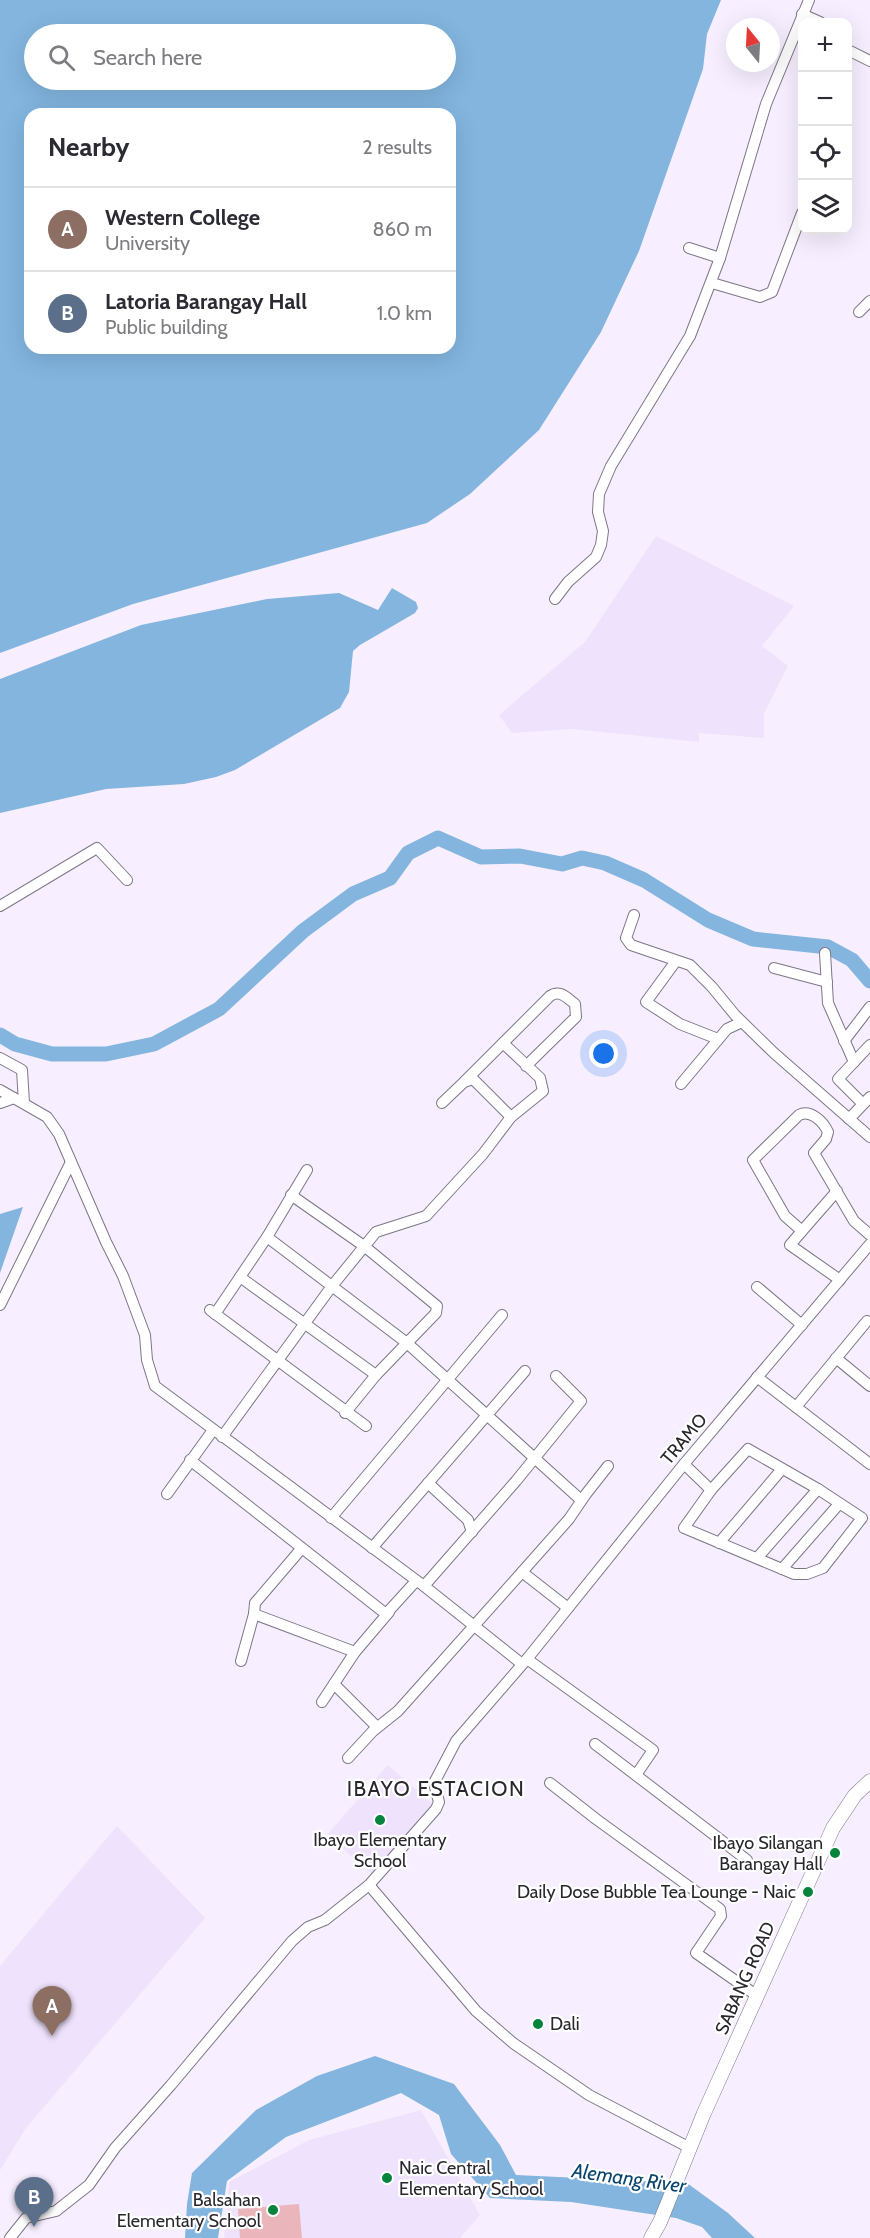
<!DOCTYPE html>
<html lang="en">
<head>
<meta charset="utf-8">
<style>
  body { margin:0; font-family:Cabin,sans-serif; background:#f2f2f3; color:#2b2b33 }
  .controls { position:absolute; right:18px; top:18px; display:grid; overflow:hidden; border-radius:12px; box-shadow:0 6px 24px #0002 }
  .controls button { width:54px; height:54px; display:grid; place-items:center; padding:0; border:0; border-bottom:2px solid #e1e1e2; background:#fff; color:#2b2b33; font:30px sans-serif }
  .compass { position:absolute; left:726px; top:18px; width:54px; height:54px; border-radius:50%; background:#fff; box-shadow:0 6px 24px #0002; rotate:342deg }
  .you { position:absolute; left:604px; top:1054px; width:21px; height:21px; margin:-15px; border:4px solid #fff; border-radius:50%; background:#1a73e8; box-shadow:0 0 0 9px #1a73e833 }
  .badge { display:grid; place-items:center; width:39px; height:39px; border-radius:50%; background:#06833d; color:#fff; font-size:20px; font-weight:700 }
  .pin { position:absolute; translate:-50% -50px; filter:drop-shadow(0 2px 3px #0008) }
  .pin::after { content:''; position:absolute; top:32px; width:21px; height:18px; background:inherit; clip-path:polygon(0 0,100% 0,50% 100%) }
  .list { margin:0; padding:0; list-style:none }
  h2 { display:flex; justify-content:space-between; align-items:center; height:78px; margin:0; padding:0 24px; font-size:26px }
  h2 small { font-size:20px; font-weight:400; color:#7c7c81 }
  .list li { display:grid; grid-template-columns:39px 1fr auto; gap:18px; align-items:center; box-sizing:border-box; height:84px; padding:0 24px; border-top:2px solid #e1e1e2 }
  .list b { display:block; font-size:22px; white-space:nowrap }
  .list p { margin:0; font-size:20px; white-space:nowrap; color:#7c7c81 }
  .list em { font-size:20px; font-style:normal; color:#7c7c81 }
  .icon { flex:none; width:33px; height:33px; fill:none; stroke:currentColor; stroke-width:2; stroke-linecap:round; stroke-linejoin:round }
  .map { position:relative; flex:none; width:870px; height:2238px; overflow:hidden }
  .search { position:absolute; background:#fff; box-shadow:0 6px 24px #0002; left:24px; top:24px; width:432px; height:66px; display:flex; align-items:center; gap:15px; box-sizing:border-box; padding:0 21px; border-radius:33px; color:#7c7c81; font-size:22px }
  .panel { position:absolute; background:#fff; box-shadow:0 6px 24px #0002; left:24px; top:108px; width:432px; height:246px; border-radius:18px }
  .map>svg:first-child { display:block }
</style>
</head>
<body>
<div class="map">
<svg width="870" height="2238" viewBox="0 0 870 2238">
  <rect width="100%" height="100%" fill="#f7efff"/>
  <!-- built -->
  <g fill="#efe2fc">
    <path d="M656,536L794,606L762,646L788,666L764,714V738L699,733V742L572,729L512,733L499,715L585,642Z"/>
    <path d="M388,1765L434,1805L373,1875L327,1835Z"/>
    <path d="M117,1826L205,1918L26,2128L0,2170V1966Z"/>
    <path d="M421,2110L480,2215L460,2238H224L229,2182L309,2140Z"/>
  </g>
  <!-- green -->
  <path fill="#eab6bc" d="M299,2204L302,2238H240L238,2209Z"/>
  <!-- water -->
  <g fill="#83b5df" fill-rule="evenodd">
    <path d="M0,0H721L707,34L703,69L639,251L601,332L539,430L498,468L470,494L427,523L133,604L0,653ZM446,34V80H34V34ZM30,114H450V348H30Z"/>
    <path d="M392,588L416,602L418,608L415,613L360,645L353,651L349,692L340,708L235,770L216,777L184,784L106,789L0,813V679L141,625L267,599L339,593L378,610Z"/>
    <path d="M23,1207L0,1273V1214Z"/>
    <path d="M375,2056L454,2084L500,2145L516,2175L687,2183L728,2213L755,2238H712L702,2227L676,2218L571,2202L490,2198L451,2154L439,2115L401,2093L286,2137L227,2181L218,2238H185L187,2204L192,2173L256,2110L317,2076Z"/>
  </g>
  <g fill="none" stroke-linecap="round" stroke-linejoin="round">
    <!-- river -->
    <path stroke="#83b5df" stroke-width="15" d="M0,1035L15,1044L52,1054H106L154,1044L219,1009L303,931L353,894L390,878L408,853L438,838L481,857L520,856L562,864L582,858L605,863L644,880L708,920L753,939L828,947L852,960L870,981"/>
    <!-- minor casing -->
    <g stroke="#7e7586" stroke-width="12">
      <g id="minor">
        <path d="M802,14L820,22"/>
        <path d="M848,50L870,61"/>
        <path d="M689,248L720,258"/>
        <path d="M712,283L760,297L772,292L802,213"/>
        <path d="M859,312L870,301"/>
        <path d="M555,599L568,582L596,557L601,545L603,531L598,512L599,494L611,466L690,336L720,258L766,104L809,0"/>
        <path d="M0,906L97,848L127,880"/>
        <path d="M634,915L626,938L631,945L690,965L712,987L735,1015L774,1053L870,1137"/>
        <path d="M825,953L828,1003L854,1062"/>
        <path d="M676,961L646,1002L680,1024L718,1039"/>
        <path d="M774,968L827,982"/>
        <path d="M844,1041L870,1007"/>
        <path d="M0,1058L22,1070L24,1103"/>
        <path d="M465,1081L503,1043"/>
        <path d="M681,1084L727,1029L742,1022"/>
        <path d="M0,1090L47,1117L59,1134L106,1242L123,1276L145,1335L147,1360L155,1386L424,1586L522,1664"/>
        <path d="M0,1103L14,1098"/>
        <path d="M442,1103L464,1082L473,1079L511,1117"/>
        <path d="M863,1104L838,1079L870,1045"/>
        <path d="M849,1119L870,1097"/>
        <path d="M837,1191L802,1231L785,1216L753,1160L799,1115C810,1109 823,1121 828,1132L826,1139L814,1153L854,1221L870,1235"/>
        <path d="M291,1195L364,1246L437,1306L436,1313L376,1375L345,1413"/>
        <path d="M802,1231L790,1245L840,1280"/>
        <path d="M267,1237L407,1343L581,1500"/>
        <path d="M240,1277L267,1237L307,1170"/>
        <path d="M757,1287L802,1325"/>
        <path d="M0,1305L71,1162"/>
        <path d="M210,1310L366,1426"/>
        <path d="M215,1314L240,1277L376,1375"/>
        <path d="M836,1358L870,1386"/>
        <path d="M757,1377L870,1464"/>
        <path d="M796,1407L867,1321"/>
        <path d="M222,1437L332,1286L376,1232L426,1216L483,1154L511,1117L543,1091L540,1078L503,1043L550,996C560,989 567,998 575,1004L576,1017L526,1066"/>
        <path d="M748,1449L818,1489L862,1518L823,1568L807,1574H794L684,1528L711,1490Z"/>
        <path d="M190,1460L386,1614L416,1581"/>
        <path d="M684,1464L711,1490"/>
        <path d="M428,1483L468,1520L472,1532"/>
        <path d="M167,1494L213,1430"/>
        <path d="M331,1518L502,1315"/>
        <path d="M719,1543L782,1469"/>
        <path d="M372,1548L525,1371"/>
        <path d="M757,1558L818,1489"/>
        <path d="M782,1569L839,1504"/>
        <path d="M522,1572L568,1608"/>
        <path d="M424,1586L516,1481L581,1401L556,1376"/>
        <path d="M254,1614L355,1652L389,1612"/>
        <path d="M527,1659L653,1750L636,1775"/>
        <path d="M241,1661L254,1614L255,1603L302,1548"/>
        <path d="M334,1684L377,1727"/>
        <path d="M322,1702L355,1652"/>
        <path d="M595,1744L747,1860"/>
        <path d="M348,1758L373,1731L398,1711L522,1572L569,1519L586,1494L608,1466"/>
        <path d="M550,1783L596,1819L720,1909L721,1916L696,1953L756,1995"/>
        <path d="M369,1885L476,2011L513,2043L589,2095L690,2148"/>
        <path d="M10,2238L26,2218L56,2211L89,2185L115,2148L171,2085L292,1941L308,1927L325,1920L369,1885L436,1809L439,1802L434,1783L456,1741L527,1659L684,1464L870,1244"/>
      </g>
    </g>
    <!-- major casing -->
    <g stroke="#7e7586" stroke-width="15">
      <path id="major" d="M651,2238L660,2222L704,2113L833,1828L855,1795L870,1781"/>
    </g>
    <!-- minor -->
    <use href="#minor" stroke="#fff" stroke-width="10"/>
    <!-- major -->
    <use href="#major" stroke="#fff" stroke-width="14"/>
  </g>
  <!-- markers -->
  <g fill="#06833d" stroke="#fff" stroke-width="2">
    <circle cx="380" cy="1820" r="6"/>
    <circle cx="835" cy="1853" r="6"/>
    <circle cx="808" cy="1892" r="6"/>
    <circle cx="538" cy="2024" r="6"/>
    <circle cx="387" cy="2178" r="6"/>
    <circle cx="273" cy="2210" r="6"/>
  </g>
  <g text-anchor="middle" stroke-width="4.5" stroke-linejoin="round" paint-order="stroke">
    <!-- street labels -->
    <g font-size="18" fill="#29262d" stroke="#fff">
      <text transform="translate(684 1439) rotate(-50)" y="6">TRAMO</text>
      <text transform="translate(745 1978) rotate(-66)" y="6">SABANG ROAD</text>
    </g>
    <!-- poi labels -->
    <g font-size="18" fill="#29262d" stroke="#fff" text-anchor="end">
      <text x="380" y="1846" text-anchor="middle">Ibayo Elementary<tspan x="380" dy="21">School</tspan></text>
      <text x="823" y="1849">Ibayo Silangan<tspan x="823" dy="21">Barangay Hall</tspan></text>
      <text x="796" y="1898">Daily Dose Bubble Tea Lounge - Naic</text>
      <text x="550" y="2030" text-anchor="start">Dali</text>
      <text x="399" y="2174" text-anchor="start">Naic Central<tspan x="399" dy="21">Elementary School</tspan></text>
      <text x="261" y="2206">Balsahan<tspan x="261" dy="21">Elementary School</tspan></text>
    </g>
    <!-- water labels -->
    <g font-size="20" font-style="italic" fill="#08446c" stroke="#fff">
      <text transform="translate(629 2178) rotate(8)" y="7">Alemang River</text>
    </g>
    <!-- quarter labels -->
    <g font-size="21" letter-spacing="1.5" fill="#29262d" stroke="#fff">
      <text x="436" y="1796">IBAYO ESTACION</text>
    </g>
  </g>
</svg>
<div class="controls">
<button>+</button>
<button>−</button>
<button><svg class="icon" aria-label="locate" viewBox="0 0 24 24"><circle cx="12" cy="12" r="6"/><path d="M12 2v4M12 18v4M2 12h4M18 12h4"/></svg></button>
<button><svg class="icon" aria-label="layers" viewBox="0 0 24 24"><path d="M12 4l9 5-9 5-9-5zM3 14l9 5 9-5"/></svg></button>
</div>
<svg class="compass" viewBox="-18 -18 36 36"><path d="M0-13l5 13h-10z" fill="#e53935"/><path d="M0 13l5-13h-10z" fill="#7c7c81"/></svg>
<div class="you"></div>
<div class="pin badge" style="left:52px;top:2036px;background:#8d6e63">A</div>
<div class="pin badge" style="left:34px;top:2227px;background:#5c6f8a">B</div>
<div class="search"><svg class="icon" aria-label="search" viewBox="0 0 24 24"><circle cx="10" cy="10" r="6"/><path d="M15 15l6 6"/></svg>Search here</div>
<section class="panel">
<h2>Nearby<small>2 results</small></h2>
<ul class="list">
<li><span class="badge" style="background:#8d6e63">A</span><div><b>Western College</b><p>University</p></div><em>860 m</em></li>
<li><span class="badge" style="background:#5c6f8a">B</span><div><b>Latoria Barangay Hall</b><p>Public building</p></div><em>1.0 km</em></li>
</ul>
</section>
</div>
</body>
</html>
